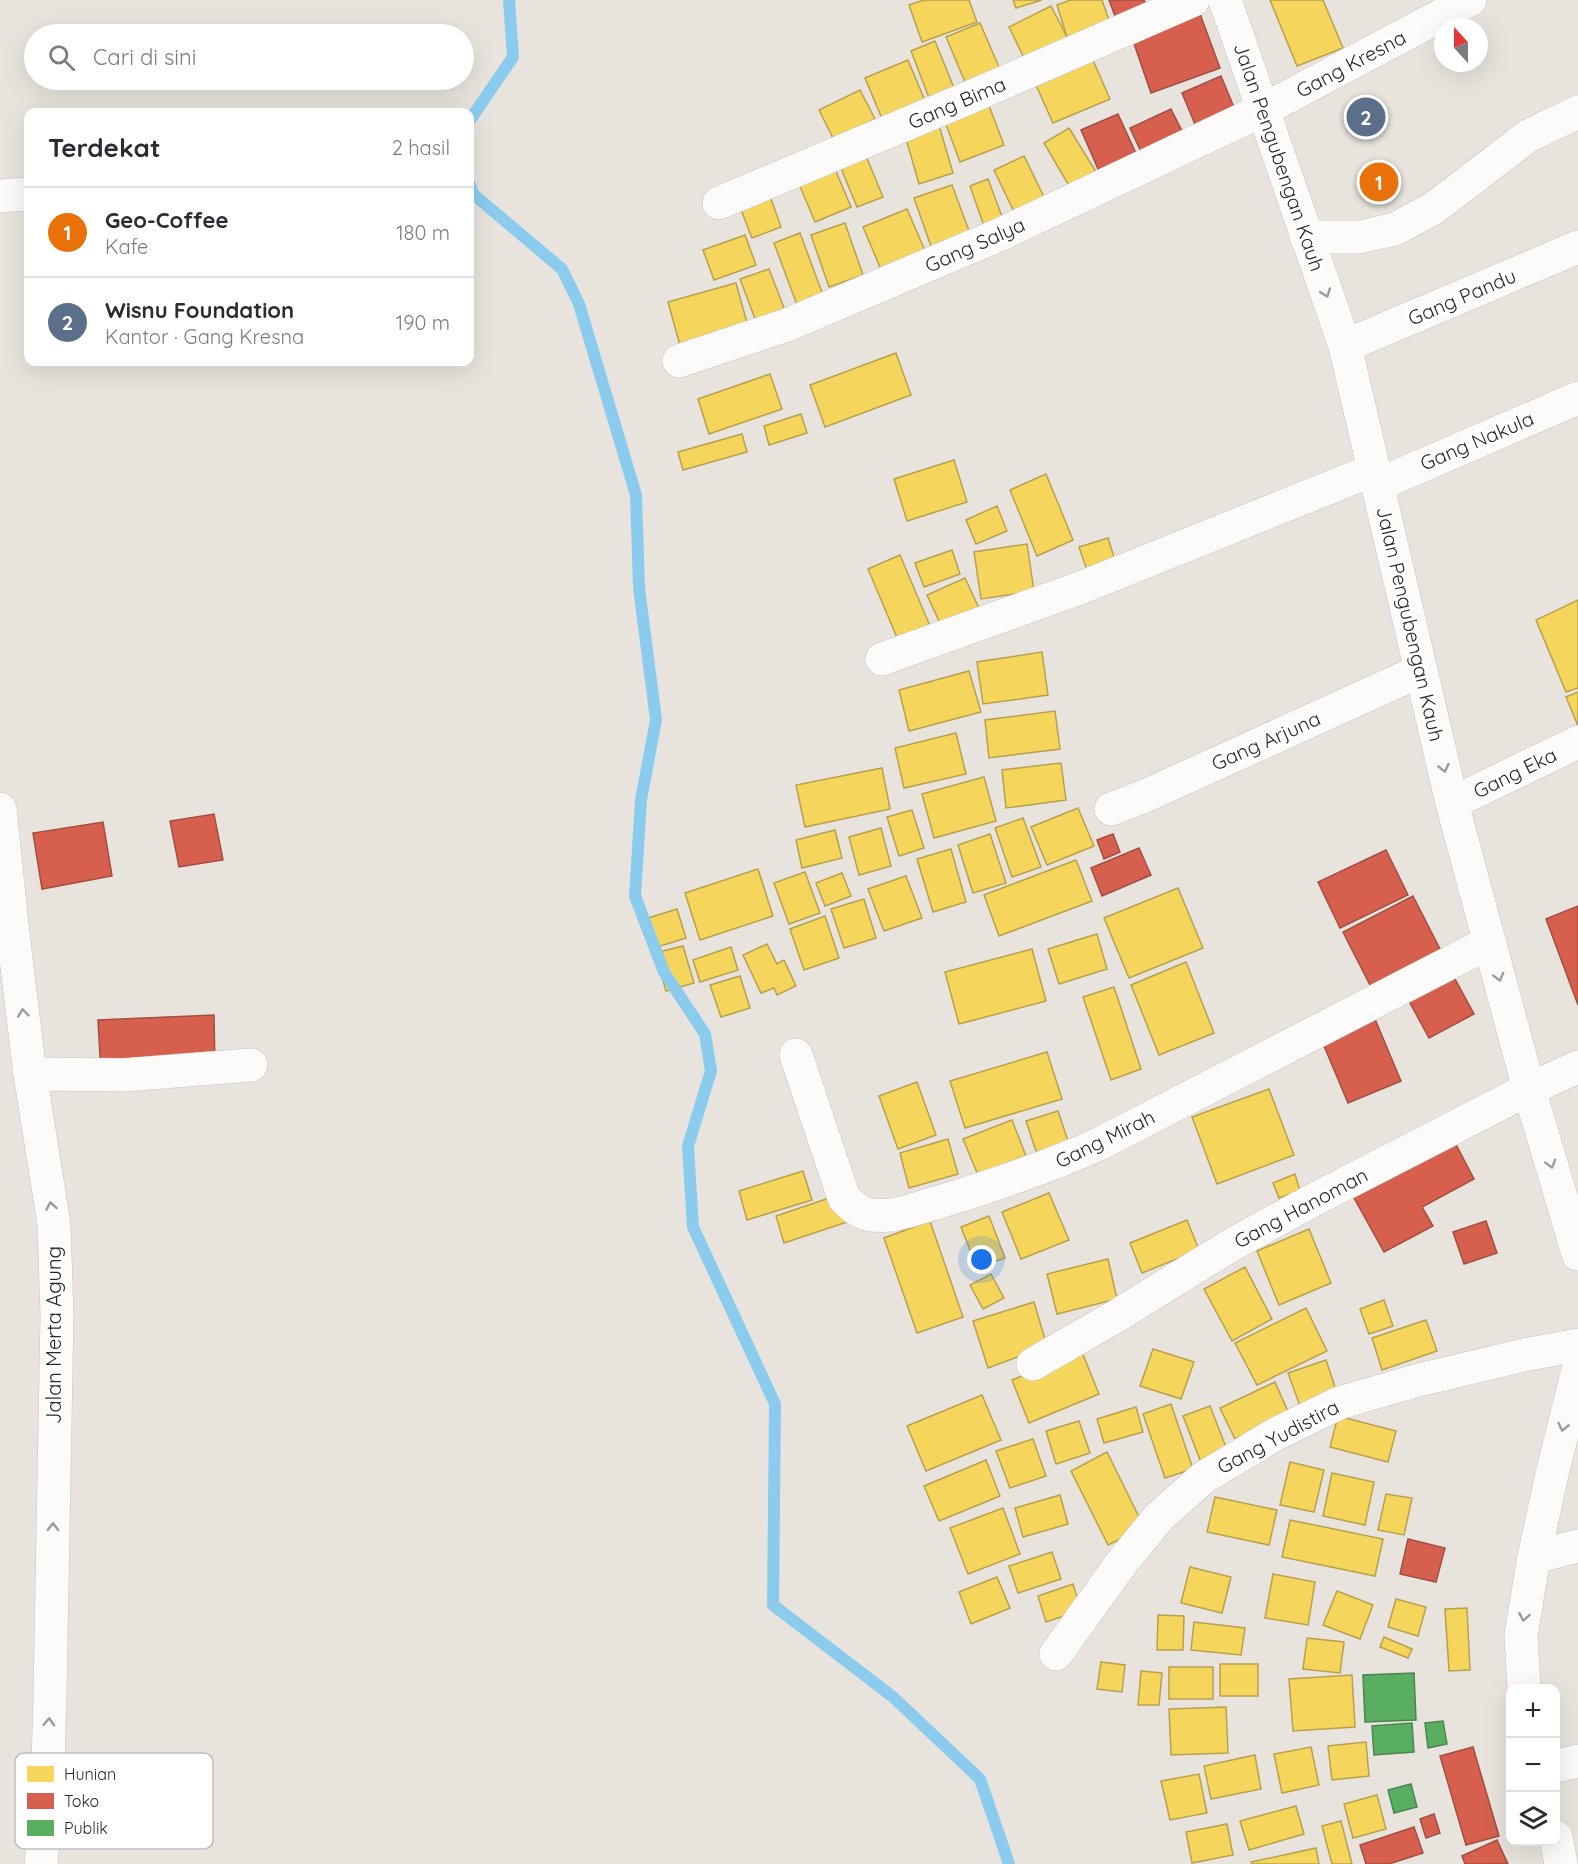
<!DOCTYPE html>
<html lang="id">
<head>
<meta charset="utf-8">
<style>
  body { margin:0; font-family:Quicksand,sans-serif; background:#f7f7f7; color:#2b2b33 }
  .controls { position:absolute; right:18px; bottom:18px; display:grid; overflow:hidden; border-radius:12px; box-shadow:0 6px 24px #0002 }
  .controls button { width:54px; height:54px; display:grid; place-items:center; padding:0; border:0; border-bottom:2px solid #e1e1e2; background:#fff; color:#2b2b33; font:30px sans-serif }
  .compass { position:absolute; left:1434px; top:18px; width:54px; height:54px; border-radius:50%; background:#fff; box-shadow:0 6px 24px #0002; rotate:339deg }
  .you { position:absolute; left:982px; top:1260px; width:21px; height:21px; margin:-15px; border:4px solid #fff; border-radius:50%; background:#1a73e8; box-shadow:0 0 0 9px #1a73e833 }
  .badge { display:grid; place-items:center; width:39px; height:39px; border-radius:50%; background:#0b8043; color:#fff; font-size:20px; font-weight:700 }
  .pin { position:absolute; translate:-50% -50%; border:3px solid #fff; box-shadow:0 2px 6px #0006 }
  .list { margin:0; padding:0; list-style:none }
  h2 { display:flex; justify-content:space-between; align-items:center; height:78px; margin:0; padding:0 24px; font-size:26px }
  h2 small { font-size:20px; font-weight:400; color:#7c7c81 }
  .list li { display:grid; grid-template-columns:39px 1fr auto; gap:18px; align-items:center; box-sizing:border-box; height:90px; padding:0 24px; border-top:2px solid #e1e1e2 }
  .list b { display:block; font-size:22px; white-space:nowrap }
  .list p { margin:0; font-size:20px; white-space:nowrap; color:#7c7c81 }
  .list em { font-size:20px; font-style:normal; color:#7c7c81 }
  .icon { flex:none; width:33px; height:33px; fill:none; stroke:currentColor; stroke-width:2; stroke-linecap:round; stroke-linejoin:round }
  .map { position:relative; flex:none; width:1578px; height:1864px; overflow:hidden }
  .search { position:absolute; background:#fff; box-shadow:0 6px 24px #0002; left:24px; top:24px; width:450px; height:66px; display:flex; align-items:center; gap:15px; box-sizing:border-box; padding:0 21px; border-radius:33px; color:#7c7c81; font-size:22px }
  .panel { position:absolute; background:#fff; box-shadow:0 6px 24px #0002; left:24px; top:108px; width:450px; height:258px; border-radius:12px }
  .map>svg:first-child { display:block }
</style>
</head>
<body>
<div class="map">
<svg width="1578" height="1864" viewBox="0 0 1578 1864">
  <rect width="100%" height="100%" fill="#e8e4dd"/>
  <!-- homes -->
  <g fill="#f6d55c" stroke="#b8a14c" stroke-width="1.5">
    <path d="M924,0H969L977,22L922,42L909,5Z"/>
    <path d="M1013,0H1042L1016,8Z"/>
    <path d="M1070,0H1102L1111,26L1067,37L1057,5Z"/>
    <path d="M1270,0H1323L1343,48L1297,66Z"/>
    <path d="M1051,6L1067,37L1026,62L1009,27Z"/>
    <path d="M980,23L1002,74L968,89L946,37Z"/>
    <path d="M935,41L956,93L931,103L911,51Z"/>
    <path d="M1092,58L1110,99L1053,123L1035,83Z"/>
    <path d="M908,60L926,103L883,121L865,78Z"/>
    <path d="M860,90L875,119L834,140L819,110Z"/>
    <path d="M988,103L1004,145L960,162L944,119Z"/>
    <path d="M939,125L953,173L919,184L905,135Z"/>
    <path d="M1069,128L1098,175L1072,191L1044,143Z"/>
    <path d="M864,151L883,197L857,207L838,161Z"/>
    <path d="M1024,156L1046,201L1016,216L994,170Z"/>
    <path d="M835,169L851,207L815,222L799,184Z"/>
    <path d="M988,179L1003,219L984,226L970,186Z"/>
    <path d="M952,185L971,236L932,249L914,198Z"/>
    <path d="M770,196L781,227L752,238L740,207Z"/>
    <path d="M907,209L929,260L885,279L863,227Z"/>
    <path d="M845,223L863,275L829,287L811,235Z"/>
    <path d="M800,233L823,295L797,305L774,243Z"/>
    <path d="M745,235L756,265L714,280L703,250Z"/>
    <path d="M769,269L786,313L757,324L740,279Z"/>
    <path d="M736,283L749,330L681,349L668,302Z"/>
    <path d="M896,353L911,395L825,427L810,385Z"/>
    <path d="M770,374L782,409L709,434L698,399Z"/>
    <path d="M801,414L807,433L769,445L764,426Z"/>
    <path d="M742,434L747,452L683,470L678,452Z"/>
    <path d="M954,460L967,502L907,521L894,479Z"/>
    <path d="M1046,474L1073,540L1037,556L1010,490Z"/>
    <path d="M997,506L1007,531L976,544L966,520Z"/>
    <path d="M1108,538L1117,566L1089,576L1079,547Z"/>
    <path d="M1027,544L1034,591L981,599L974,552Z"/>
    <path d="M952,550L960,574L924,587L915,563Z"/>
    <path d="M900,555L930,626L898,640L868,569Z"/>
    <path d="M965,578L983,617L945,634L927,595Z"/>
    <path d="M1578,600V688L1566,692L1536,620Z"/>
    <path d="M1042,652L1048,695L983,704L977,662Z"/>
    <path d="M969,671L981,712L909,731L899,690Z"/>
    <path d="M1578,692V726L1566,697Z"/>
    <path d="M1055,711L1060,749L989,758L985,720Z"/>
    <path d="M956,733L966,774L904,788L895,748Z"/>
    <path d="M1061,763L1066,800L1006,808L1002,770Z"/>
    <path d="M882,768L890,809L805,827L796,785Z"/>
    <path d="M984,777L996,821L934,838L922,794Z"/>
    <path d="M1078,808L1094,846L1047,865L1031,827Z"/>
    <path d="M912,810L924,848L899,856L887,817Z"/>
    <path d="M1023,818L1041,867L1012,877L995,828Z"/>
    <path d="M881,828L891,866L859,875L849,837Z"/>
    <path d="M835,830L842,858L802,868L796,840Z"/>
    <path d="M990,834L1006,883L973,893L958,845Z"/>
    <path d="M951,849L966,902L933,912L917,859Z"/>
    <path d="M1076,860L1092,901L999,936L984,895Z"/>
    <path d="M758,869L773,916L700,940L685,893Z"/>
    <path d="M805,872L820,913L789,924L774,883Z"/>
    <path d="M842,873L851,896L825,906L816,883Z"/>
    <path d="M906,876L922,918L884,931L868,889Z"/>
    <path d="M1178,888L1203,948L1129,978L1104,918Z"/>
    <path d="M864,899L876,938L844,948L831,909Z"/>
    <path d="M677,909L686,938L654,948L645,919Z"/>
    <path d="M825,916L839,958L804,970L790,929Z"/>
    <path d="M1097,934L1107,969L1059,984L1048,949Z"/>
    <path d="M767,944L777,964L784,960L796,986L777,995L774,988L761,993L743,955Z"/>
    <path d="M683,946L694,983L666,991L655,953Z"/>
    <path d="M731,947L738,970L700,982L693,960Z"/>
    <path d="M1032,949L1046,1001L959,1024L945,972Z"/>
    <path d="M1186,962L1214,1033L1159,1055L1131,985Z"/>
    <path d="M740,976L750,1008L721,1017L710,985Z"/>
    <path d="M1114,987L1141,1069L1111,1080L1083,997Z"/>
    <path d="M1047,1052L1062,1099L965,1128L950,1081Z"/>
    <path d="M917,1082L936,1135L898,1149L879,1096Z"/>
    <path d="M1269,1089L1294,1155L1217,1184L1192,1117Z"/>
    <path d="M1058,1111L1070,1147L1038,1157L1026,1121Z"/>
    <path d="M1012,1120L1026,1156L978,1175L963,1139Z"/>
    <path d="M948,1139L958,1174L909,1188L900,1153Z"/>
    <path d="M803,1171L812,1200L747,1220L739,1191Z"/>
    <path d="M1295,1174L1300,1191L1279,1198L1273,1183Z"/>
    <path d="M1049,1193L1069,1240L1021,1259L1002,1212Z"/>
    <path d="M838,1195L847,1222L784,1243L776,1216Z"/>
    <path d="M989,1216L1005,1258L977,1268L961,1227Z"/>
    <path d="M1187,1220L1199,1250L1142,1273L1130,1243Z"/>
    <path d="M930,1221L963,1317L917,1333L884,1238Z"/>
    <path d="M1309,1229L1331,1283L1279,1305L1257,1251Z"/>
    <path d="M1108,1259L1117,1299L1057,1314L1047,1274Z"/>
    <path d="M1245,1267L1272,1319L1232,1341L1204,1289Z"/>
    <path d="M991,1274L1004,1298L983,1309L970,1285Z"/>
    <path d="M1384,1300L1393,1326L1369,1334L1360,1309Z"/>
    <path d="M1034,1302L1047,1346L988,1368L973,1321Z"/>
    <path d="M1306,1308L1327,1351L1257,1385L1235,1343Z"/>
    <path d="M1426,1320L1437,1351L1382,1370L1372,1338Z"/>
    <path d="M1153,1349L1194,1362L1181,1399L1140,1386Z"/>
    <path d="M1082,1352L1099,1394L1029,1423L1012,1380Z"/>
    <path d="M1326,1360L1337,1393L1300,1406L1288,1373Z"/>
    <path d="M1275,1382L1289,1414L1235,1439L1220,1408Z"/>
    <path d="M982,1395L1001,1440L926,1471L907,1426Z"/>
    <path d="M1171,1404L1193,1469L1165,1478L1143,1414Z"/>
    <path d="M1210,1406L1229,1455L1202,1465L1183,1416Z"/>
    <path d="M1136,1407L1143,1432L1104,1443L1097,1419Z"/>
    <path d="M1338,1416L1396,1431L1388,1462L1330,1447Z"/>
    <path d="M1079,1421L1090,1453L1056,1464L1046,1431Z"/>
    <path d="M1033,1439L1046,1476L1010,1488L996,1451Z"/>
    <path d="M1107,1452L1144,1527L1108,1545L1071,1471Z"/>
    <path d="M986,1460L1000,1496L939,1521L924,1486Z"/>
    <path d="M1290,1462L1324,1470L1314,1512L1280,1505Z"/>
    <path d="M1332,1473L1374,1482L1365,1525L1323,1516Z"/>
    <path d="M1386,1494L1412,1498L1404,1535L1378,1530Z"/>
    <path d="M1060,1495L1068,1524L1023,1537L1015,1508Z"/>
    <path d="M1215,1497L1277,1510L1269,1545L1207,1532Z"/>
    <path d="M1003,1508L1020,1554L968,1574L950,1528Z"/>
    <path d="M1290,1520L1383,1539L1375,1576L1282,1557Z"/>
    <path d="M1052,1552L1061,1579L1018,1593L1009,1566Z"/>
    <path d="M1190,1567L1231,1577L1222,1613L1181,1603Z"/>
    <path d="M1273,1574L1315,1582L1308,1625L1265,1618Z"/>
    <path d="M997,1577L1010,1608L971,1624L959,1592Z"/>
    <path d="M1073,1584L1081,1610L1046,1622L1038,1596Z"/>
    <path d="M1337,1591L1373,1605L1360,1639L1323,1625Z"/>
    <path d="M1396,1599L1426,1607L1418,1636L1388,1627Z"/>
    <path d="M1467,1608L1470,1670L1449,1671L1445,1609Z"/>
    <path d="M1158,1615L1184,1616L1183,1650H1157Z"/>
    <path d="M1194,1622L1245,1628L1241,1655L1191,1650Z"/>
    <path d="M1384,1637L1412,1649L1408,1658L1380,1647Z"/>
    <path d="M1307,1638L1344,1642L1340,1673L1303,1669Z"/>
    <path d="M1101,1662L1125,1665L1122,1692L1097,1689Z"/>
    <rect x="1220" y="1664" width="38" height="32"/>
    <rect x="1169" y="1667" width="44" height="32"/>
    <path d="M1141,1671L1162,1673L1159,1705H1138Z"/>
    <path d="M1352,1675L1355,1727L1293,1731L1289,1679Z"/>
    <path d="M1226,1707L1228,1753L1171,1755L1169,1709Z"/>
    <path d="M1366,1742L1369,1776L1332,1780L1328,1746Z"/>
    <path d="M1311,1747L1319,1785L1282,1793L1274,1754Z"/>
    <path d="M1255,1755L1261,1789L1211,1799L1204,1766Z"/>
    <path d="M1199,1774L1207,1813L1170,1820L1161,1781Z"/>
    <path d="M1377,1795L1386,1829L1353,1838L1344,1804Z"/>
    <path d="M1296,1806L1304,1834L1249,1850L1240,1821Z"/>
    <path d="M1341,1821L1352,1864H1332L1322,1826Z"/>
    <path d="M1227,1824L1233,1855L1192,1863L1186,1832Z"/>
    <path d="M1316,1848L1319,1864H1252L1251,1862Z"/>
  </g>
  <!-- shops -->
  <g fill="#d6604d" stroke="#a24f42" stroke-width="1.5">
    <path d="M1109,0H1144L1146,5L1115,16Z"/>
    <path d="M1199,11L1220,68L1151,93L1131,35Z"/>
    <path d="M1221,76L1238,117L1199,134L1182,93Z"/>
    <path d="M1171,109L1186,139L1144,158L1130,128Z"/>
    <path d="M1118,114L1140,162L1102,178L1081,130Z"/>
    <path d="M214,814L223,860L179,867L170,821Z"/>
    <path d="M103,822L112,876L42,889L33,833Z"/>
    <path d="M1113,834L1120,852L1104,859L1097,840Z"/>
    <path d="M1139,848L1151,875L1102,896L1091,868Z"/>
    <path d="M1386,850L1408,895L1340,928L1318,882Z"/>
    <path d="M1413,896L1442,953L1372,989L1343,932Z"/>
    <path d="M1578,906V1005L1546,919Z"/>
    <path d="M1448,966L1474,1014L1429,1038L1403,990Z"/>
    <path d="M1372,1012L1401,1081L1348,1103L1319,1034Z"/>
    <path d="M214,1015L215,1067L101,1073L98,1020Z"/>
    <path d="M1450,1133L1474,1179L1422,1207L1433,1226L1384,1252L1348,1187Z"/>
    <path d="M1486,1221L1497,1253L1464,1264L1453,1232Z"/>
    <path d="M1408,1539L1445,1548L1436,1582L1400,1574Z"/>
    <path d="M1473,1747L1499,1836L1466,1845L1440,1756Z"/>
    <path d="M1434,1814L1440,1833L1426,1838L1420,1819Z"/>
    <path d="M1414,1827L1423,1853L1389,1864H1366L1360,1845Z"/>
    <path d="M1497,1840L1508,1864H1465L1462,1856Z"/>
  </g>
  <!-- public -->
  <g fill="#5aae61" stroke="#4b8650" stroke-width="1.5">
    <path d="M1414,1673L1416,1720L1365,1722L1363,1675Z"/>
    <path d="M1443,1721L1447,1744L1428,1748L1425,1723Z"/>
    <path d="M1412,1723L1414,1752L1374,1755L1372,1726Z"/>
    <path d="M1411,1784L1417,1807L1394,1813L1388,1790Z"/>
  </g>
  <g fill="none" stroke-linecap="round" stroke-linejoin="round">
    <!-- stream -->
    <g stroke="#8bccee" stroke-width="12">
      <path d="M470,120L513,57L509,0"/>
      <path d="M470,185L473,194L562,269L579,304L636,495L639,588L656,720L641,800L635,896L664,972L705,1034L711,1071L688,1146L693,1227L775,1404L773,1605L893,1697L980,1779L1009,1864"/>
    </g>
    <!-- minor casing -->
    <g stroke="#c5c3c3" stroke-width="34">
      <g id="minor">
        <path d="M1225,0L1345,346L1452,803L1529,1089L1578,1254"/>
        <path d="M0,196L28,194"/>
        <path d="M719,203L968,98L1193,0"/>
        <path d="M1306,237H1360L1395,229L1434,208L1528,136L1578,112"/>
        <path d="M1345,346L1578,247"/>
        <path d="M679,361L787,325L999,235L1263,110L1470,0"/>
        <path d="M1377,485L1578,398"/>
        <path d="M882,659L1080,588L1373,470"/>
        <path d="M1452,803L1578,742"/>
        <path d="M0,809L13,934L30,1074L54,1224L57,1315L50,1695L47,1801L41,1864"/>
        <path d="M1111,809L1145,796L1420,671"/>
        <path d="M796,1055L844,1198C851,1205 857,1211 866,1214C890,1220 917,1208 939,1202C995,1185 1046,1168 1099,1144L1490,942"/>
        <path d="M30,1074L124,1075L251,1065"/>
        <path d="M1033,1364L1118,1315L1233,1244L1317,1198L1529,1089L1578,1067"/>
        <path d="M1534,1557L1578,1546"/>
        <path d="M1056,1654L1123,1561L1159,1517L1203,1478L1274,1435L1339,1403L1419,1380L1524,1355L1578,1345"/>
        <path d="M1524,1688L1521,1635L1534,1557L1552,1474L1578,1370"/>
        <path d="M1556,1766L1578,1761"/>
        <path d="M1556,1837L1561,1864"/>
      </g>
    </g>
    <!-- minor -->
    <use href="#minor" stroke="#fcfbfa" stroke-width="33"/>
  </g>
  <!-- one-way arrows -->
  <defs><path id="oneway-chevron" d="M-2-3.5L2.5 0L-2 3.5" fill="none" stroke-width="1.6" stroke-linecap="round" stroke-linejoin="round" transform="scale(1.5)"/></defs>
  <g stroke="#9d9c9c">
    <use href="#oneway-chevron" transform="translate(1326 293) rotate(70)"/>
    <use href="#oneway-chevron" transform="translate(1444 768) rotate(77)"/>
    <use href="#oneway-chevron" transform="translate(1499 977) rotate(75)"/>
    <use href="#oneway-chevron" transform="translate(23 1013) rotate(-97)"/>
    <use href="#oneway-chevron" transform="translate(1551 1164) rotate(74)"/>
    <use href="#oneway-chevron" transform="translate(51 1206) rotate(-99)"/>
    <use href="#oneway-chevron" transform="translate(1563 1427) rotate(103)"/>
    <use href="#oneway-chevron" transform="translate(53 1527) rotate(-89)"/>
    <use href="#oneway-chevron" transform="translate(1524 1617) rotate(100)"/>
    <use href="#oneway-chevron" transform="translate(49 1722) rotate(-88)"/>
  </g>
  <g text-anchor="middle" stroke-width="6" stroke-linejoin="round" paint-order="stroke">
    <!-- street labels -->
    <g font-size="20" fill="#282828" stroke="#fff">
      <text transform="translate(1351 64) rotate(-28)" y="7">Gang Kresna</text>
      <text transform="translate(957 103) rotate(-23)" y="7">Gang Bima</text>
      <text transform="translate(1279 157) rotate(71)" y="7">Jalan Pengubengan Kauh</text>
      <text transform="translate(975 245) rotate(-24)" y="7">Gang Salya</text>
      <text transform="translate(1462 297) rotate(-23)" y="7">Gang Pandu</text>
      <text transform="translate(1477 441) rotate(-23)" y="7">Gang Nakula</text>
      <text transform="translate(1410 624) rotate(77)" y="7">Jalan Pengubengan Kauh</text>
      <text transform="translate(1266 741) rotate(-24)" y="7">Gang Arjuna</text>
      <text transform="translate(1515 773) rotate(-26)" y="7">Gang Eka</text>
      <text transform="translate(1105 1139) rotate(-26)" y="7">Gang Mirah</text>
      <text transform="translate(1301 1208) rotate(-28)" y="7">Gang Hanoman</text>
      <text transform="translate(54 1335) rotate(-90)" y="7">Jalan Merta Agung</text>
      <text transform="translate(1278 1437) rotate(-28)" y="7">Gang Yudistira</text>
    </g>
  </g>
  <!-- legend -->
  <rect x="15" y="1753" width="198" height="96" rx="9" fill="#fff" stroke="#bebebe" stroke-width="1.5"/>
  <rect x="27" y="1766" width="27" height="16" fill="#f6d55c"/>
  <rect x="27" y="1793" width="27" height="16" fill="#d6604d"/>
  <rect x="27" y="1820" width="27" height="16" fill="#5aae61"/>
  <g font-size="16" fill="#282828">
    <text x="64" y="1780">Hunian</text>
    <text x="64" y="1807">Toko</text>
    <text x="64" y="1834">Publik</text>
  </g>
</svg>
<div class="controls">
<button>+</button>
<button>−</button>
<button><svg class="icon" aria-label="layers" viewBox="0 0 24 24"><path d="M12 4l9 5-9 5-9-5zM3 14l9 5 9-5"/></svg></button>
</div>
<svg class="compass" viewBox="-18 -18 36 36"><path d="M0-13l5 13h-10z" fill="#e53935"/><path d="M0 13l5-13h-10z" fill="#7c7c81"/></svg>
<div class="you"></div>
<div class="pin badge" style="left:1379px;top:182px;background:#e8710a">1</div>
<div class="pin badge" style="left:1366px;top:117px;background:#5c6f8a">2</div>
<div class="search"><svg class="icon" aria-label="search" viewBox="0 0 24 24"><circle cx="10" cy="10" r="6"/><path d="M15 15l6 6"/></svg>Cari di sini</div>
<section class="panel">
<h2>Terdekat<small>2 hasil</small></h2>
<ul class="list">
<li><span class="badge" style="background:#e8710a">1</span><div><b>Geo-Coffee</b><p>Kafe</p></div><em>180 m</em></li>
<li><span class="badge" style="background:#5c6f8a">2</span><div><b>Wisnu Foundation</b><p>Kantor · Gang Kresna</p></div><em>190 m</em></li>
</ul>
</section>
</div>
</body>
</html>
